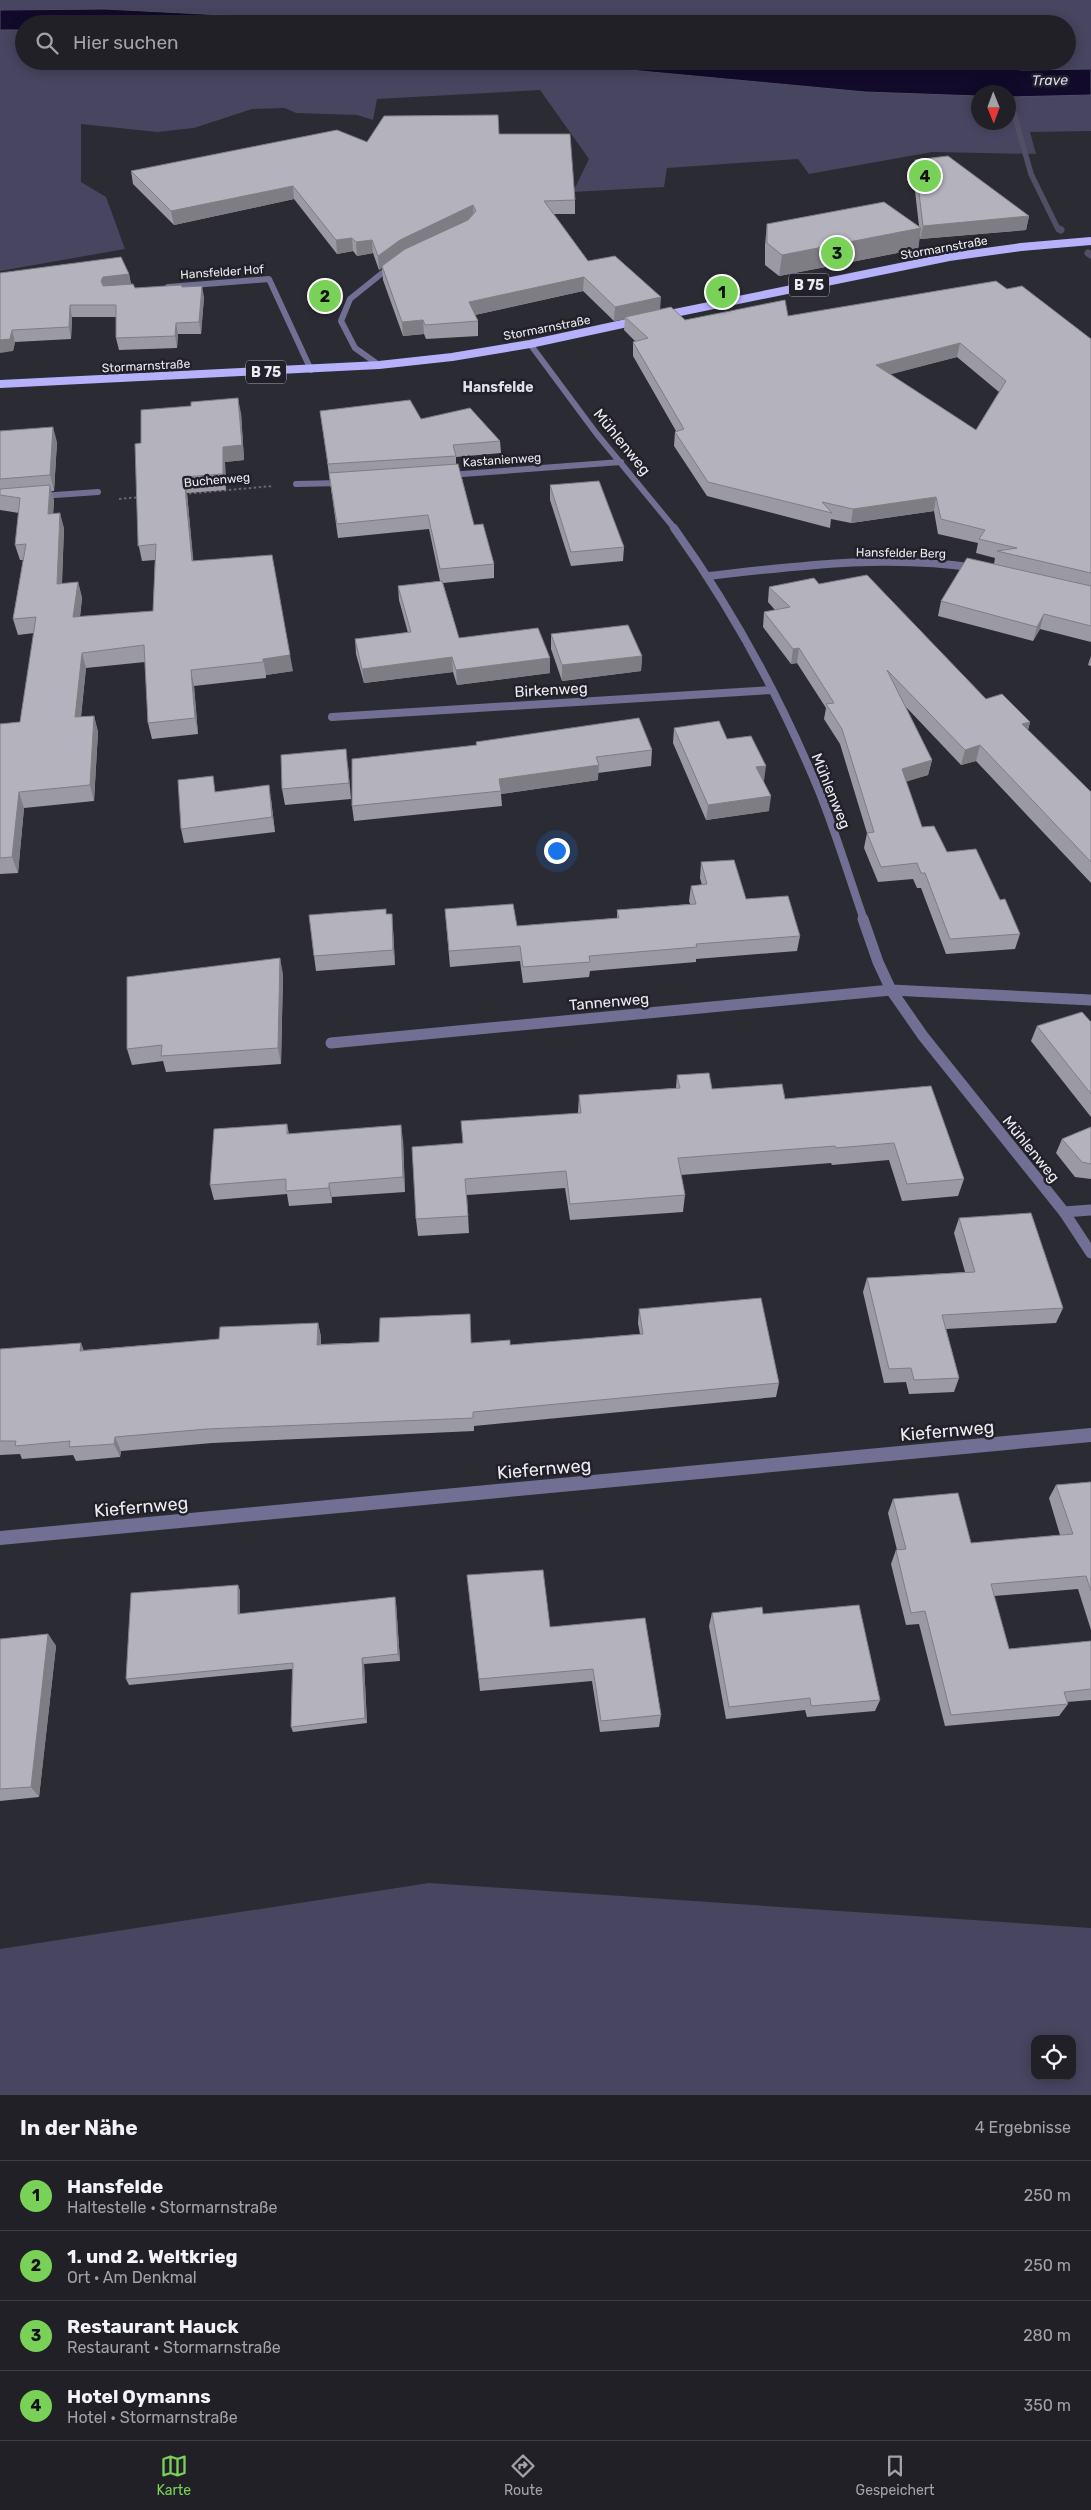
<!DOCTYPE html>
<html lang="de">
<head>
<meta charset="utf-8">
<style>
  body { margin:0; font-family:Rubik,sans-serif; background:#28282e; color:#f1f3f6 }
  .controls { position:absolute; right:15px; bottom:15px; display:grid; overflow:hidden; border-radius:10px; box-shadow:0 2px 12px #0003 }
  .controls button { width:45px; height:45px; display:grid; place-items:center; padding:0; border:0; border-bottom:1px solid #3d3e43; background:#202026; color:#f1f3f6; font:25px sans-serif }
  .compass { position:absolute; left:971px; top:85px; width:45px; height:45px; border-radius:50%; background:#202026; box-shadow:0 2px 12px #0003; rotate:179deg }
  .you { position:absolute; left:556px; top:850px; width:18px; height:18px; margin:-12px; border:4px solid #fff; border-radius:50%; background:#1a73e8; box-shadow:0 0 0 8px #1a73e833 }
  .badge { display:grid; place-items:center; width:32px; height:32px; border-radius:50%; background:#7ad157; color:#111; font-size:16px; font-weight:700 }
  .pin { position:absolute; translate:-50% -50%; border:2px solid #fff; box-shadow:0 1px 5px #0006 }
  .list { margin:0; padding:0; list-style:none }
  h2 { display:flex; justify-content:space-between; align-items:center; height:65px; margin:0; padding:0 20px; font-size:21px }
  h2 small { font-size:16px; font-weight:400; color:#a2a3a7 }
  .list li { display:grid; grid-template-columns:32px 1fr auto; gap:15px; align-items:center; box-sizing:border-box; height:70px; padding:0 20px; border-top:1px solid #3d3e43 }
  .list b { display:block; font-size:19px; white-space:nowrap }
  .list p { margin:0; font-size:16px; white-space:nowrap; color:#a2a3a7 }
  .list em { font-size:16px; font-style:normal; color:#a2a3a7 }
  .icon { flex:none; width:28px; height:28px; fill:none; stroke:currentColor; stroke-width:2; stroke-linecap:round; stroke-linejoin:round }
  .map { position:relative; flex:none; width:1091px; height:2095px; overflow:hidden }
  .search { position:absolute; background:#202026; box-shadow:0 2px 12px #0003; left:15px; right:15px; top:15px; height:55px; display:flex; align-items:center; gap:12px; box-sizing:border-box; padding:0 18px; border-radius:28px; color:#a2a3a7; font-size:19px }
  .sheet { height:345px; background:#202026 }
  nav { display:flex; justify-content:space-around; align-items:center; box-sizing:border-box; height:70px; border-top:1px solid #3d3e43; background:#202026; font-size:14px; color:#a2a3a7 }
  nav a { display:grid; justify-items:center; gap:2px }
  nav .on { color:#7ad157 }
  .map>svg:first-child { display:block }
</style>
</head>
<body>
<div class="map">
<svg width="1091" height="2095" viewBox="0 0 1091 2095">
  <rect width="100%" height="100%" fill="#2b2b33"/>
  <!-- green -->
  <g fill="#47455f" fill-rule="evenodd">
    <path d="M0,0H1091V69L1024,70L865,61H1067V24H402L105,9L0,10Z"/>
    <path d="M0,30H24V61H533L865,92L978,96V122H1008L1009,97L1091,95V131L1030,132L1036,154L932,152L809,174L798,159L667,168L664,187L573,192L589,159L540,90L377,99L373,120L357,115L296,113L285,108L252,109L194,128L157,132L81,124V182L106,197L125,249L0,271Z"/>
    <path d="M429,1883L1091,1928V2095H0V1949ZM1035,2039H1072V2076H1035Z"/>
  </g>
  <!-- water -->
  <g fill="#110a2b" stroke="#524e66">
    <path d="M105,9L402,24H24V30H0V10Z"/>
    <path d="M533,61H865L1024,70L1091,69V95L1009,97L1008,92H978V96L865,92Z"/>
  </g>
  <g fill="none" stroke-linecap="round" stroke-linejoin="round">
    <!-- stream-far1 -->
    <path stroke="#524e66" stroke-width="5.5" d="M1008,109L1014,113L1031,174L1057,227L1061,230"/>
    <!-- stream -->
    <g stroke="#524e66" stroke-width="7">
      <path d="M1059,229L1061,230"/>
      <path d="M1088,253L1091,255"/>
    </g>
    <!-- path -->
    <g stroke="#67676e" stroke-width="2" stroke-dasharray="2.5 2.5" stroke-linecap="butt">
      <path d="M184,494L273,486"/>
      <path d="M119,499L141,497"/>
    </g>
    <!-- service -->
    <g stroke="#716f93" stroke-width="11">
      <path d="M891,990L1091,1000"/>
      <path d="M1064,1212L1091,1210"/>
    </g>
    <!-- minor-far3 -->
    <g stroke="#716f93" stroke-width="6">
      <path d="M168,287L269,279L311,370"/>
      <path d="M530,344L596,433L675,529"/>
      <path d="M379,365L355,348L341,321L350,299L391,266"/>
      <path d="M449,475L621,462"/>
      <path d="M296,484L342,483"/>
      <path d="M41,496L98,492"/>
    </g>
    <!-- minor-far2 -->
    <g stroke="#716f93" stroke-width="8">
      <path d="M674,528C732,609 781,699 819,791C836,833 849,877 864,920"/>
      <path d="M708,576C798,566 886,554 976,568"/>
      <path d="M332,717L772,690"/>
    </g>
    <!-- minor-far1 -->
    <g stroke="#716f93" stroke-width="11">
      <path d="M863,919L878,962L891,990L923,1036L1064,1212L1091,1253"/>
      <path d="M331,1043L891,990"/>
    </g>
    <!-- minor -->
    <path stroke="#716f93" stroke-width="14" d="M0,1538L1091,1435"/>
    <!-- primary -->
    <g stroke="#b7b1fc" stroke-width="8">
      <path d="M660,316L949,257L1021,247L1091,241"/>
      <path d="M0,384L379,365L452,357L530,344L641,320"/>
    </g>
  </g>
  <!-- wall -->
  <g fill="#9b9aa3" fill-rule="evenodd">
    <path d="M499,134L575,200V214H554L588,261L660,310L685,320L788,316L1007,289L1091,339V642L1040,629L1033,641L938,616L941,601L994,564L995,558L976,553L978,543L938,534L934,511L851,523L831,519L830,528L707,496L674,446L675,432L676,431L633,356V342H636L624,330L625,319L614,321L583,291L475,315L478,321V336L426,339L424,334L403,336L383,280L382,268L379,270L373,253L357,256L353,251L337,254L294,199L174,225L133,184L131,171L367,142ZM957,357L999,392L976,430L890,374Z"/>
    <path d="M915,160L1029,216L1026,230L920,239V235L918,249L779,276L765,265V245L767,224L919,226L913,173Z"/>
    <path d="M0,273L129,274L131,284L135,288L182,287L204,297L201,334H178L177,348L119,350L116,338V317H72L71,339L15,342L13,351Z"/>
    <path d="M320,411L421,419L500,441L501,453L456,457V464L474,525L494,564V578L443,583L459,638L550,658V673L457,685L453,672L364,683L356,654L355,639L408,633L399,600L398,586L440,581L429,529L338,538Z"/>
    <path d="M241,413L244,460L225,462L226,490L187,493L193,561L293,671L266,675V678L194,686L198,734L152,739L148,723L145,662L86,668L81,717L94,716L98,732L94,801L24,808L18,873L0,874V724L20,722L34,633L18,635L13,619L23,560H20L15,545L19,513L0,510V431L57,442L54,491H51L54,501L53,514L64,528L62,584L78,582L82,598L80,617L153,611L155,560L142,561L138,542L141,443Z"/>
    <path d="M550,485L624,547L623,561L571,566L550,500Z"/>
    <path d="M819,584L986,699L1030,722L1028,730L1091,792V883L976,761L961,765L906,707L932,760L928,775L906,781L922,827L947,852L1000,900L1020,934L1015,949L946,954L921,888H917L913,879L878,882L864,848L867,833L840,744L824,719L826,708L797,663L791,664L763,627L764,612L775,610L768,602L769,587Z"/>
    <path d="M551,634L642,656L641,671L562,681L551,649Z"/>
    <path d="M1091,656V666L1088,665Z"/>
    <path d="M674,728L727,739L764,781L769,811L706,820L673,743Z"/>
    <path d="M476,742L652,750L651,766L598,773V780L501,794L502,806L354,821L352,806L476,745Z"/>
    <path d="M348,765L351,799L285,805L282,789Z"/>
    <path d="M216,792L271,799L275,832L184,843L181,829Z"/>
    <path d="M701,862L746,899L800,936L797,951L696,959V962L590,971L589,977L523,983L520,961L450,967L445,909L517,926L617,918V910L690,904L689,901L691,886L702,885L700,878Z"/>
    <path d="M386,914L393,929L395,965L316,971L314,956Z"/>
    <path d="M283,974L281,1064L166,1072L163,1061L132,1065L127,1049Z"/>
    <path d="M1091,1022V1117L1031,1041L1037,1026Z"/>
    <path d="M677,1075L712,1089L785,1099L931,1086L964,1179L958,1196L902,1201L889,1160L832,1165L831,1163L681,1175L685,1195L683,1212L570,1220L565,1188L467,1195L469,1233L418,1236L416,1219L463,1143L578,1113L579,1095L676,1088Z"/>
    <path d="M287,1124L289,1134L403,1140L405,1192L332,1197V1203L289,1206L287,1194L214,1200L210,1185Z"/>
    <path d="M1091,1127V1179L1075,1177L1056,1153L1062,1139Z"/>
    <path d="M959,1218L1063,1308L1056,1323L946,1329L959,1378L954,1392L909,1394L906,1382L884,1383L863,1292L867,1278L965,1272L954,1233Z"/>
    <path d="M639,1309L779,1383L776,1397L474,1426V1431L212,1443L121,1451L120,1457L76,1461L73,1455L22,1459L20,1454L0,1455V1349L84,1350L219,1339L318,1323L321,1337V1344L379,1342L471,1328V1343L510,1345L640,1334L638,1323Z"/>
    <path d="M1091,1482V1630L1078,1589L994,1596L1009,1649L1091,1641V1700L1067,1702L1068,1704L1059,1716L945,1726L919,1624L906,1625L891,1564L896,1550H897L888,1513L893,1499L971,1543L1060,1535L1049,1498L1056,1485Z"/>
    <path d="M467,1575L550,1627L661,1715L659,1727L600,1732L592,1681L480,1691Z"/>
    <path d="M238,1585L240,1591V1614L395,1597L396,1603L400,1661L364,1664L367,1723L293,1732L291,1727L292,1669L129,1685L126,1679Z"/>
    <path d="M712,1613L763,1614L880,1700L875,1711L807,1717L805,1710L726,1719L709,1626Z"/>
    <path d="M48,1634L56,1646L39,1797L0,1801V1639Z"/>
  </g>
  <!-- shaded-wall -->
  <g fill="#7e7d84">
    <path d="M293,186L294,199L174,225L171,211Z"/>
    <path d="M473,205L474,219L401,254L379,270L378,256L400,240Z"/>
    <path d="M1029,216L1026,230L920,239L923,226Z"/>
    <path d="M921,228L918,249L779,276L782,255Z"/>
    <path d="M352,238L353,251L337,254L336,240Z"/>
    <path d="M372,240L373,253L357,256L356,242Z"/>
    <path d="M129,274L131,286L106,289L101,281L103,277Z"/>
    <path d="M584,277L583,291L470,316L469,302Z"/>
    <path d="M202,286L204,297L201,334L199,322Z"/>
    <path d="M661,297L660,311L625,317V319L614,321L615,307Z"/>
    <path d="M70,305L72,317L71,339L69,327Z"/>
    <path d="M423,320L424,334L403,336L402,322Z"/>
    <path d="M176,323L178,334L177,348L175,336Z"/>
    <path d="M12,330L15,342L13,351L0,353V340Z"/>
    <path d="M960,343L957,357L873,379L876,365Z"/>
    <path d="M238,398L241,413L244,460L225,462L226,490L223,474V447Z"/>
    <path d="M53,427L57,442L54,491L50,475Z"/>
    <path d="M184,477L187,493L195,577L192,561Z"/>
    <path d="M50,485L54,501L52,530L48,514Z"/>
    <path d="M936,497L934,511L851,523L853,509Z"/>
    <path d="M60,513L64,528L61,600L57,584Z"/>
    <path d="M78,582L82,598L78,633L73,617Z"/>
    <path d="M1044,614L1040,629L1033,641L1037,627Z"/>
    <path d="M799,648L797,663L791,664L793,649Z"/>
    <path d="M82,653L86,668L79,733L75,717Z"/>
    <path d="M290,655L293,671L266,675L263,659Z"/>
    <path d="M642,656L641,671L562,681V665Z"/>
    <path d="M452,657L453,672L364,683L362,669Z"/>
    <path d="M550,658V673L457,685L456,670Z"/>
    <path d="M191,670L194,686L198,734L195,718Z"/>
    <path d="M94,716L98,732L94,801L90,785Z"/>
    <path d="M1030,722L1026,737L1022,724Z"/>
    <path d="M980,745L976,761L961,765L965,750Z"/>
    <path d="M932,760L928,775L899,784L902,769Z"/>
    <path d="M599,765L598,780L501,794L499,779Z"/>
    <path d="M766,766L764,781L754,783L756,767Z"/>
    <path d="M269,785L271,799L275,832L272,817Z"/>
    <path d="M19,792L24,808L18,873L12,857Z"/>
    <path d="M771,796L769,811L706,820L708,805Z"/>
    <path d="M392,914L393,929L395,965L393,950Z"/>
    <path d="M280,958L283,974L281,1064L278,1048Z"/>
    <path d="M401,1125L403,1140L405,1192L403,1177Z"/>
    <path d="M329,1183L332,1197V1203L329,1188Z"/>
    <path d="M318,1323L321,1337L320,1359L317,1345Z"/>
    <path d="M81,1343L87,1358L80,1351Z"/>
    <path d="M115,1437L121,1451L120,1457L114,1444Z"/>
    <path d="M238,1585L240,1591V1620L238,1614Z"/>
    <path d="M395,1597L396,1603L400,1661L398,1654Z"/>
    <path d="M48,1634L56,1646L39,1797L31,1787Z"/>
    <path d="M362,1658L364,1664L367,1723L365,1718Z"/>
  </g>
  <!-- building -->
  <g fill="#b4b3bd" stroke="#7e7d84" fill-rule="evenodd">
    <path d="M498,115L499,134H570L575,200L544,201L588,261L615,256L661,297L615,307L584,277L469,302L478,321L425,325L423,320L402,322L382,266L405,249L468,220L476,211L473,205L400,240L378,256L372,240L356,242L352,238L336,240L293,186L171,211L131,171L337,130L367,142L384,116Z"/>
    <path d="M948,156L1029,216L923,226L915,160Z"/>
    <path d="M884,202L921,228L782,255L767,243V224Z"/>
    <path d="M121,257L129,274L103,277L101,281L103,286L133,284L135,288L181,285L182,287L202,286L199,322L176,323L175,336L116,338V305H70L69,327L12,330L10,339L0,340V273Z"/>
    <path d="M996,281L1007,289L1022,286L1091,339V573L997,551L1017,548L979,539L985,530L941,519L936,497L853,509L822,502L832,513L708,482L675,432L684,429L633,342L648,338L625,317L671,307L685,320L785,300L788,316ZM960,343L1006,381L976,430L876,365Z"/>
    <path d="M238,398L242,445L223,447V474L184,477L192,561L272,555L290,655L263,659V662L191,670L195,718L148,723L144,645L82,653L75,717L94,716L90,785L19,792L12,857L0,858V724L20,722L36,617L13,619L26,544L15,545L20,498L0,495V489L50,485L48,514L60,513L57,584L78,582L73,617L153,611L156,544L138,546V542L135,444L141,443V410L191,406V402Z"/>
    <path d="M410,400L421,419L470,408L500,441L453,445L456,456L328,464L320,411Z"/>
    <path d="M53,427L50,475L0,479V431Z"/>
    <path d="M458,464L474,525L483,524L494,564L440,569L428,515L337,524L329,473Z"/>
    <path d="M599,481L624,547L571,552L550,485Z"/>
    <path d="M967,558L1091,586V626L1044,614L1037,627L941,601Z"/>
    <path d="M867,575L986,699L1002,694L1030,722L1022,724L1091,792V862L980,745L965,750L887,670L932,760L902,769L922,827L934,826L947,852L976,849L1000,900L1005,899L1020,934L950,939L925,873H921L917,863L881,867L867,833L874,832L842,729L826,704L834,703L799,648L793,649L764,612L790,607L769,587L814,578L819,584Z"/>
    <path d="M442,581L459,638L538,628L550,658L456,670L452,657L362,669L355,639L411,632L398,586Z"/>
    <path d="M628,625L642,656L562,665L551,634Z"/>
    <path d="M639,718L652,750L596,757L599,765L499,779L501,791L352,806V759L477,745L476,742Z"/>
    <path d="M719,721L727,739L751,736L766,766L756,767L771,796L708,805L674,728Z"/>
    <path d="M346,749L349,783L282,789L281,755Z"/>
    <path d="M213,776L215,792L269,785L272,817L181,829L178,780Z"/>
    <path d="M734,860L746,899L788,896L800,936L696,944L697,947L589,956L590,962L523,967L520,946L449,951L445,909L513,904L517,926L619,918L617,910L696,904L691,886L707,884L701,862Z"/>
    <path d="M386,909V914H392L393,950L314,956L309,915Z"/>
    <path d="M280,958L278,1048L161,1056L162,1045L127,1049V977Z"/>
    <path d="M1082,1012L1091,1022V1094L1037,1026Z"/>
    <path d="M709,1073L712,1089L782,1084L785,1099L931,1086L964,1179L907,1184L894,1143L836,1148L835,1146L678,1158L685,1195L570,1204L566,1171L465,1179L468,1216L416,1219L412,1147L463,1143L461,1121L581,1113L579,1095L680,1088L677,1075Z"/>
    <path d="M287,1124V1134L401,1125L403,1177L329,1183V1188L286,1191V1179L210,1185L214,1129Z"/>
    <path d="M1091,1127V1164L1082,1162L1062,1139Z"/>
    <path d="M1031,1213L1063,1308L942,1315L959,1378L914,1380L911,1368L889,1369L867,1278L975,1272L959,1218Z"/>
    <path d="M761,1298L779,1383L473,1412V1418L207,1429L115,1437L114,1444L69,1447L70,1441L15,1446L16,1441H0V1349L81,1343L80,1351L219,1339L220,1327L318,1323L317,1345L379,1342L380,1318L470,1314L471,1343L510,1340V1345L643,1334L639,1309Z"/>
    <path d="M1091,1482V1591L1086,1576L991,1584L1009,1649L1091,1641V1689L1064,1692L1068,1704L951,1715L925,1611L911,1613L896,1550L906,1549L893,1499L958,1493L971,1543L1073,1534L1056,1485Z"/>
    <path d="M543,1570L550,1627L645,1618L661,1715L601,1721L593,1669L479,1679L467,1575Z"/>
    <path d="M238,1585V1614L395,1597L398,1654L362,1658L365,1718L291,1727L293,1663L126,1679L131,1593Z"/>
    <path d="M859,1605L880,1700L811,1706L810,1698L729,1707L712,1613L762,1607L763,1614Z"/>
    <path d="M48,1634L31,1787L0,1789V1639Z"/>
  </g>
  <g text-anchor="middle" stroke-width="5" stroke-linejoin="round" paint-order="stroke">
    <!-- far-street labels -->
    <g font-size="12" fill="#ebebf0" stroke="#222129">
      <text transform="translate(944 248) rotate(-10)" y="4">Stormarnstraße</text>
      <text transform="translate(222 272) rotate(-4)" y="4">Hansfelder Hof</text>
      <text transform="translate(547 328) rotate(-11)" y="4">Stormarnstraße</text>
      <text transform="translate(146 366) rotate(-3)" y="4">Stormarnstraße</text>
      <text transform="translate(502 460) rotate(-4)" y="4">Kastanienweg</text>
      <text transform="translate(217 480) rotate(-5)" y="4">Buchenweg</text>
      <text transform="translate(901 553) rotate(1)" y="4">Hansfelder Berg</text>
    </g>
    <!-- far-water labels -->
    <g font-size="14" font-style="italic" fill="#e0dffb" stroke="#222129">
      <text transform="translate(1050 80) rotate(-1)" y="5">Trave</text>
    </g>
    <!-- shield labels -->
    <g fill="#222129" stroke="#afaeb4" stroke-width="1">
      <rect x="789" y="273.5" width="40" height="23" rx="4"/>
      <rect x="246" y="360.5" width="40" height="23" rx="4"/>
    </g>
    <g font-size="14" font-weight="bold" fill="#ebebf0">
      <text x="809" y="290">B 75</text>
      <text x="266" y="377">B 75</text>
    </g>
    <!-- far-neighbourhood labels -->
    <g font-size="14" font-weight="bold" fill="#dfdfea" stroke="#222129">
      <text x="498" y="392">Hansfelde</text>
    </g>
    <!-- street labels -->
    <g font-size="15" fill="#ebebf0" stroke="#222129">
      <text transform="translate(622 442) rotate(51)" y="5">Mühlenweg</text>
      <text transform="translate(551 690) rotate(-3)" y="5">Birkenweg</text>
      <text transform="translate(831 791) rotate(68)" y="5">Mühlenweg</text>
      <text transform="translate(609 1002) rotate(-5)" y="5">Tannenweg</text>
      <text transform="translate(1031 1149) rotate(51)" y="5">Mühlenweg</text>
    </g>
    <!-- near-street labels -->
    <g font-size="18" fill="#ebebf0" stroke="#222129">
      <text transform="translate(947 1431) rotate(-5)" y="6">Kiefernweg</text>
      <text transform="translate(544 1469) rotate(-5)" y="6">Kiefernweg</text>
      <text transform="translate(141 1507) rotate(-5)" y="6">Kiefernweg</text>
    </g>
  </g>
</svg>
<div class="controls">
<button><svg class="icon" aria-label="locate" viewBox="0 0 24 24"><circle cx="12" cy="12" r="6"/><path d="M12 2v4M12 18v4M2 12h4M18 12h4"/></svg></button>
</div>
<svg class="compass" viewBox="-18 -18 36 36"><path d="M0-13l5 13h-10z" fill="#e53935"/><path d="M0 13l5-13h-10z" fill="#a2a3a7"/></svg>
<div class="you"></div>
<div class="pin badge" style="left:722px;top:292px">1</div>
<div class="pin badge" style="left:325px;top:296px">2</div>
<div class="pin badge" style="left:837px;top:253px">3</div>
<div class="pin badge" style="left:925px;top:176px">4</div>
<div class="search"><svg class="icon" aria-label="search" viewBox="0 0 24 24"><circle cx="10" cy="10" r="6"/><path d="M15 15l6 6"/></svg>Hier suchen</div>
</div>
<section class="sheet">
<h2>In der Nähe<small>4 Ergebnisse</small></h2>
<ul class="list">
<li><span class="badge">1</span><div><b>Hansfelde</b><p>Haltestelle · Stormarnstraße</p></div><em>250 m</em></li>
<li><span class="badge">2</span><div><b>1. und 2. Weltkrieg</b><p>Ort · Am Denkmal</p></div><em>250 m</em></li>
<li><span class="badge">3</span><div><b>Restaurant Hauck</b><p>Restaurant · Stormarnstraße</p></div><em>280 m</em></li>
<li><span class="badge">4</span><div><b>Hotel Oymanns</b><p>Hotel · Stormarnstraße</p></div><em>350 m</em></li>
</ul>
</section>
<nav>
<a class="on"><svg class="icon" aria-label="map" viewBox="0 0 24 24"><path d="M3 6l6-2 6 2 6-2v14l-6 2-6-2-6 2zM9 4v14M15 6v14"/></svg>Karte</a>
<a><svg class="icon" aria-label="directions" viewBox="0 0 24 24"><path d="M12 3l9 9-9 9-9-9zM9 14v-3h6M13 9l2 2-2 2"/></svg>Route</a>
<a><svg class="icon" aria-label="saved" viewBox="0 0 24 24"><path d="M7 4h10v16l-5-4-5 4z"/></svg>Gespeichert</a>
</nav>
</body>
</html>
